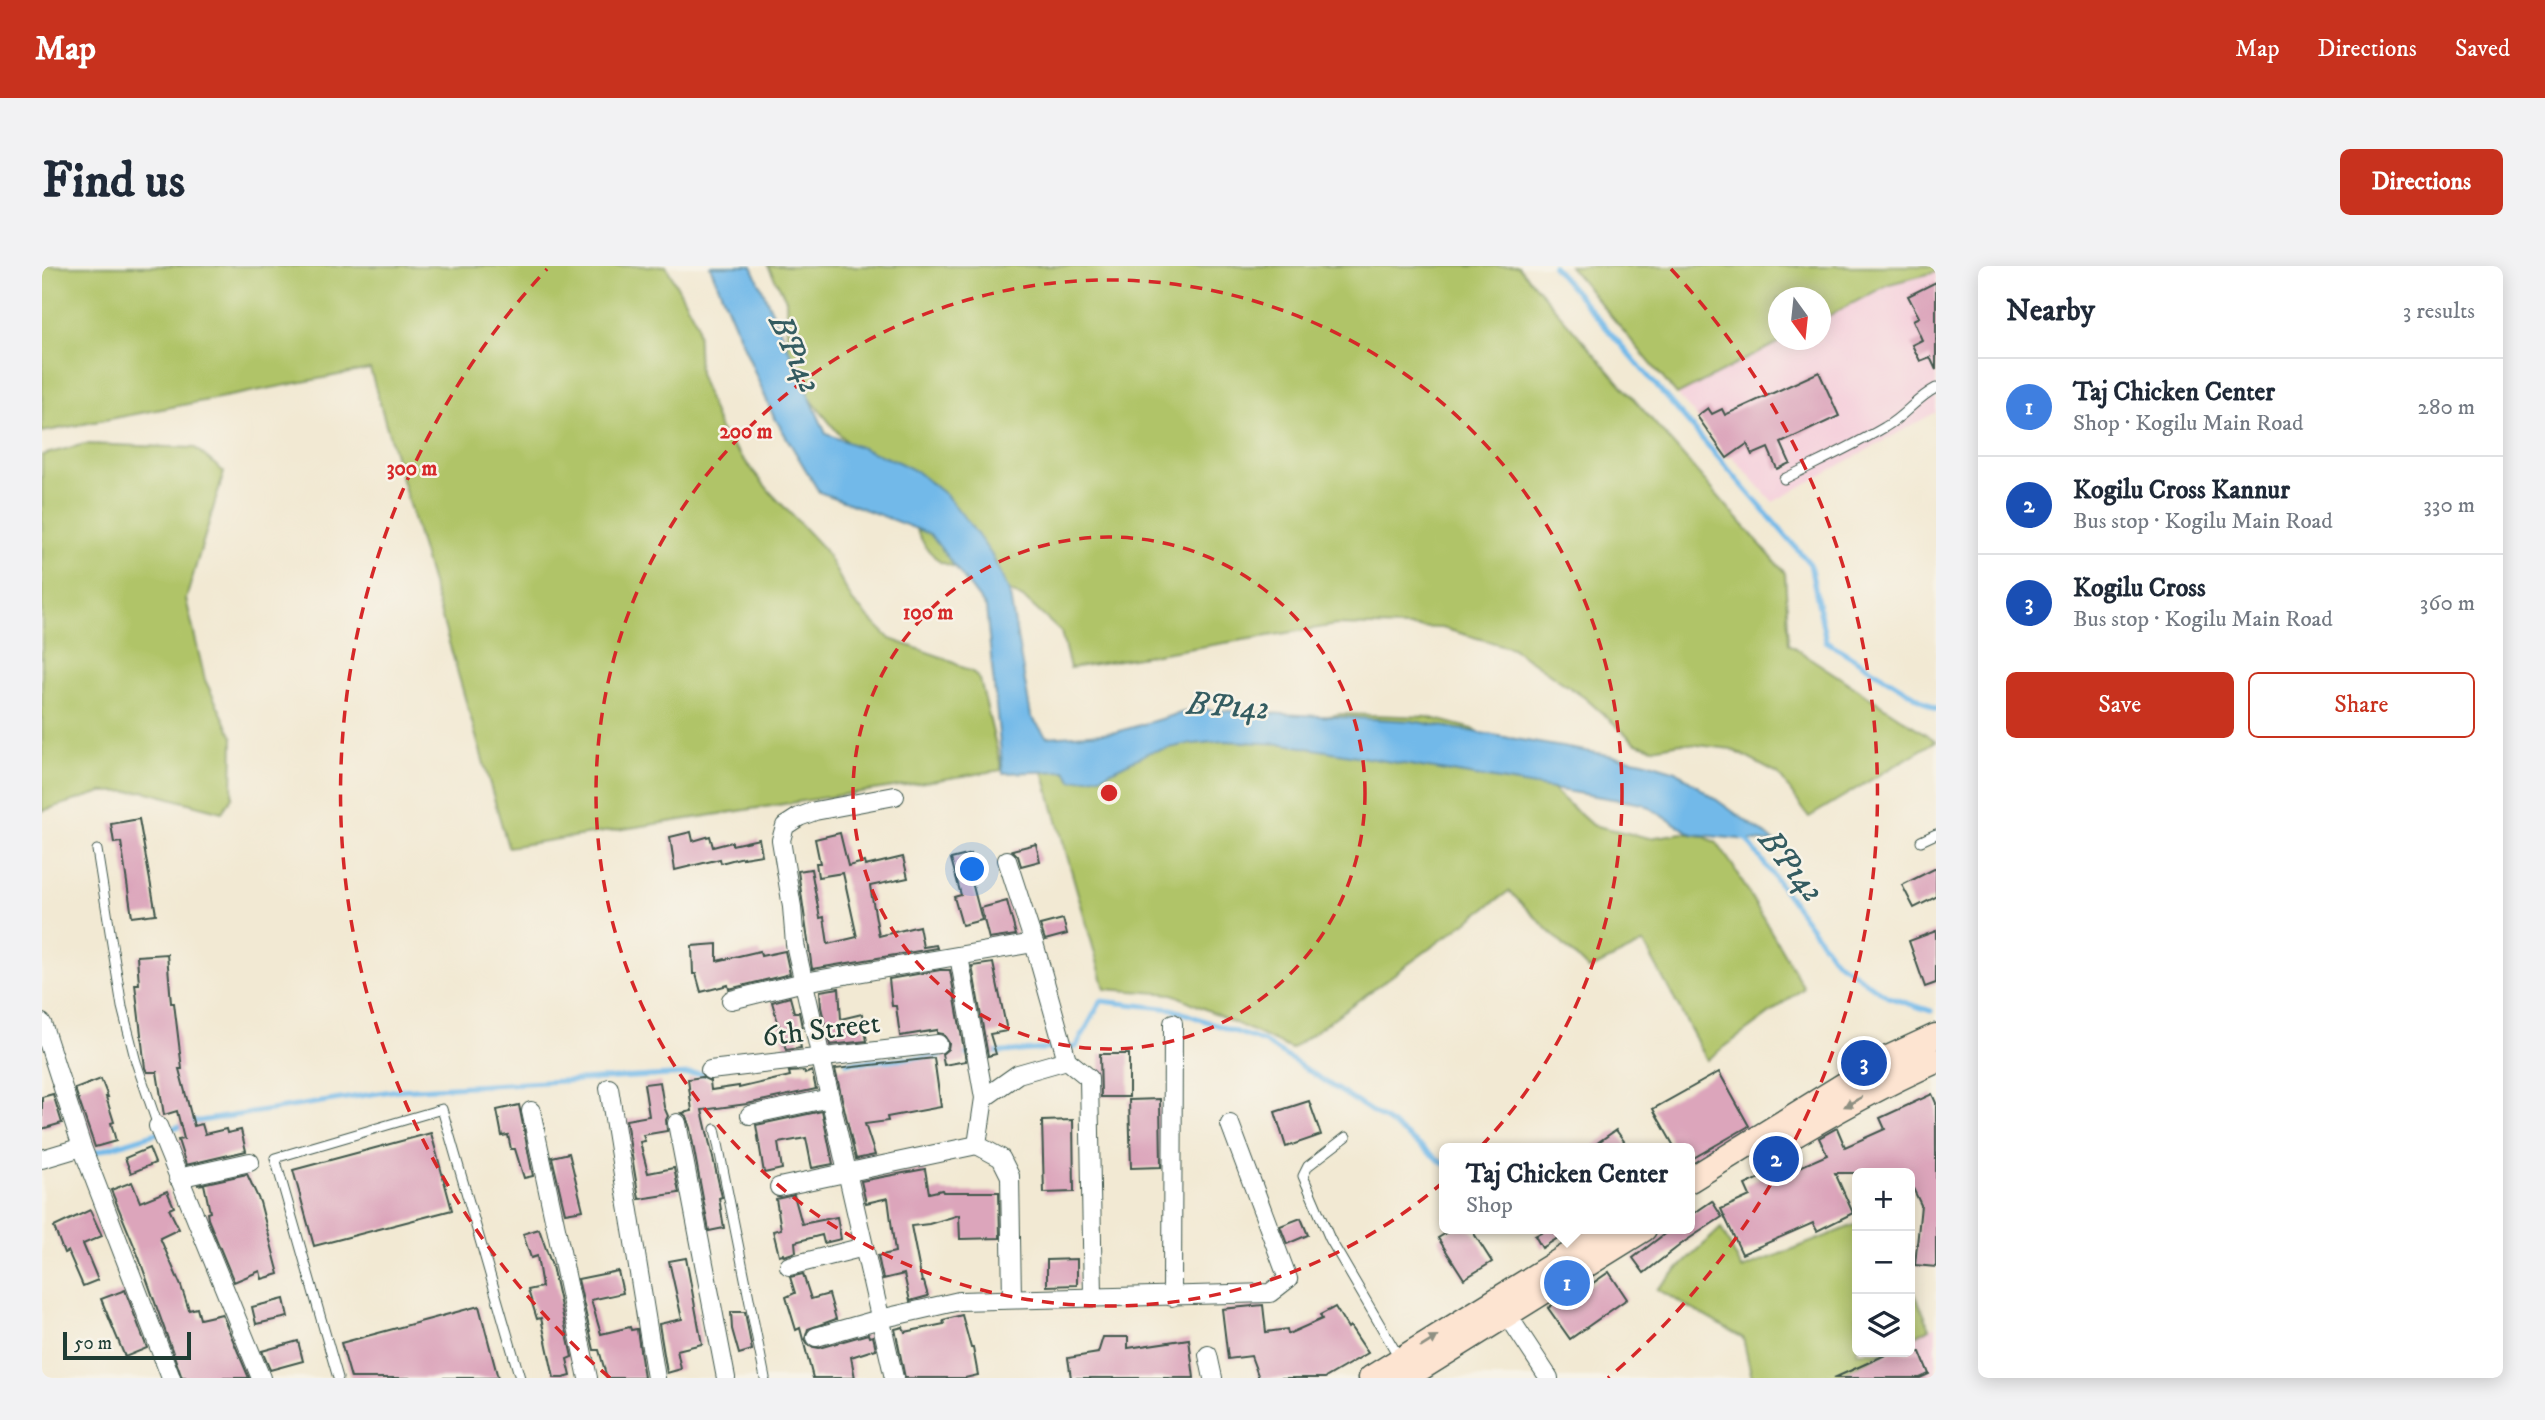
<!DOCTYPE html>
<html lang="en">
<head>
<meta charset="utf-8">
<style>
  body { margin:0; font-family:"IM FELL DW Pica",serif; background:#f2f2f3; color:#1f2937 }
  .controls { position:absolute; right:21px; bottom:21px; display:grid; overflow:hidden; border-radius:10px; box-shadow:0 4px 18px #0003 }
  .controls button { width:63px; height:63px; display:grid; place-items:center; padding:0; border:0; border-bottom:2px solid #e0e1e3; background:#fff; color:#1f2937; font:35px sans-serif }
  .compass { position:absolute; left:1726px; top:21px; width:63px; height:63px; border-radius:50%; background:#fff; box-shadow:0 4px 18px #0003; rotate:165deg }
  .scale { position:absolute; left:21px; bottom:18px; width:128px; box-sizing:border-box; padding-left:7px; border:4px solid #1f3d34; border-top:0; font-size:19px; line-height:24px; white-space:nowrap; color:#1f3d34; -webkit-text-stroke:5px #f7f3e8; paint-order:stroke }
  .you { position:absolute; left:931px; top:604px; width:24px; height:24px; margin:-18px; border:5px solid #fff; border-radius:50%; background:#1a73e8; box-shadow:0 0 0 10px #1a73e833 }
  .badge { display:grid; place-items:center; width:46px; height:46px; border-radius:50%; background:#c8321e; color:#fff; font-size:23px; font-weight:700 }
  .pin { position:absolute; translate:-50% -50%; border:4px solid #fff; box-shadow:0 2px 7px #0006 }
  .popup { position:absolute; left:1397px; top:877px; width:256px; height:91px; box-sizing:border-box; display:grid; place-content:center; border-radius:10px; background:#fff; filter:drop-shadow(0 2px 5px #0005); font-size:23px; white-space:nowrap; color:#747a83 }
  .popup b { font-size:26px; color:#1f2937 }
  .popup::after { content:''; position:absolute; left:50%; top:100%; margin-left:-14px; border:14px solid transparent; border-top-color:#fff }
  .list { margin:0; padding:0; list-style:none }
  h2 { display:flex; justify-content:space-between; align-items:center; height:91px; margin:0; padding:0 28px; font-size:30px }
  h2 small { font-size:23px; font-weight:400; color:#747a83 }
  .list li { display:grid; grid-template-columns:46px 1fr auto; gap:21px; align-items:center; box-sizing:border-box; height:98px; padding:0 28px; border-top:2px solid #e0e1e3 }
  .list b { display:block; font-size:26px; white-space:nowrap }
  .list p { margin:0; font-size:23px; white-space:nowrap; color:#747a83 }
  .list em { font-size:23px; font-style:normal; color:#747a83 }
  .actions { display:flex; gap:14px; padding:21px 28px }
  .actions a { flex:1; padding:16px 0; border:2px solid #c8321e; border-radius:10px; text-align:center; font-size:24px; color:#c8321e }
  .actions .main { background:#c8321e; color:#fff }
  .icon { flex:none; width:38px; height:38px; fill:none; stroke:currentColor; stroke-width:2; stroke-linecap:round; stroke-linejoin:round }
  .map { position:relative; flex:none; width:1894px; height:1112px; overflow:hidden; border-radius:10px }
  header { display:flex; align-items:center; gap:42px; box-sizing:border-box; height:98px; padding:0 35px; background:#c8321e; color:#fff }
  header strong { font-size:33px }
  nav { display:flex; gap:38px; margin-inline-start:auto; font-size:24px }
  .intro { display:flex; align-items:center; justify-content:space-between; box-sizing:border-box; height:168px; padding:0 42px }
  h1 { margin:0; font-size:49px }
  .button { padding:18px 32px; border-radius:10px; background:#c8321e; color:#fff; font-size:24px; font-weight:700 }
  main { display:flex; gap:42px; padding:0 42px }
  aside { flex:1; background:#fff; border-radius:10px; box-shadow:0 4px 18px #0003 }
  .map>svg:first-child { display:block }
</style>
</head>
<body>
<header>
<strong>Map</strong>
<nav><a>Map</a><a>Directions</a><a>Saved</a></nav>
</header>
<div class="intro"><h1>Find us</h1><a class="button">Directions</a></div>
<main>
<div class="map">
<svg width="1894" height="1112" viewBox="0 0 1894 1112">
  <rect width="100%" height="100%" fill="#f7f3e8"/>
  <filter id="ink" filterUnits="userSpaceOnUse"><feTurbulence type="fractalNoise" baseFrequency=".0143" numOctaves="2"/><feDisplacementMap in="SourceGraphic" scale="14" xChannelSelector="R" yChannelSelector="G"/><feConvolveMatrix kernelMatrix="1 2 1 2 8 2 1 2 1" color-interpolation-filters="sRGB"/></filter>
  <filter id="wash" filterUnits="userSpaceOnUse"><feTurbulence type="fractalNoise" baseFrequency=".00686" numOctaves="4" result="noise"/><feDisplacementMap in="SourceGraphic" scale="28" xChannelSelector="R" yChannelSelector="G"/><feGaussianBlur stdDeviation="1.57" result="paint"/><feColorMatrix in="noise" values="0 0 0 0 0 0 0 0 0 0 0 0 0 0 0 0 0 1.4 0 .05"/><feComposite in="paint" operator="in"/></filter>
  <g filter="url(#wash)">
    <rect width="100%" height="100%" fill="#f2e9d3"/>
    <!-- built -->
    <g fill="#f5cfdb">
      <path d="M1894,6V146L1731,236L1635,129L1741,74H1778L1779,54L1847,18Z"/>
      <path d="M1894,1059V1112H1792L1843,1086H1868V1073Z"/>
    </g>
    <!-- green -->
    <g fill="#b0c468" stroke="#68804e" stroke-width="2">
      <path d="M0,0H624L655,57L657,107L678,164L729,227L782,283L811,336L848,373L902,392L932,407L938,414L960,504L466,581L328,103L0,166Z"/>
      <path d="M726,0H1476L1743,307L1747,378L1894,475L1767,551L1736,508L1689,483L1639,477L1611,482L1594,477L1543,432L1470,382L1400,362L1294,359L1028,402L1019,366L983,333L938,310L898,296L884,282L856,230L797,168L757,119L746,90L744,33Z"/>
      <path d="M1527,0H1894V6L1847,18L1779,54L1778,32H1736V74H1741L1635,129Z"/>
      <path d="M43,178L153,182L182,206L144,333L163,414L191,471L190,531L180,546L102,525L60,526L0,545V189Z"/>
      <path d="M1299,448L1386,451L1431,463L1487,502L1550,559L1607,572L1640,567L1661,570L1675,577L1691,600L1762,722L1665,794L1602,677L1547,704L1467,625L1249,783L1131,728L1063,723L999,498Z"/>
      <path d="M1815,958V1086H1843L1792,1112H1710L1701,1072L1615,1023L1679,962L1700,1003Z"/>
      <path d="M1868,1017L1888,1062L1868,1073Z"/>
    </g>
    <!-- water -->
    <path fill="#72b9e9" stroke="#487b8e" stroke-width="2" d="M668,0H710L784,168L856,196L874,205L905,230L927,257L949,288L967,325L989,450L1005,471L1075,466L1152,443L1369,455L1601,495L1634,505L1735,577L1650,568L1601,538L1242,478L1182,475L1141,479L1108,486L1059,510L1030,515L1024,505L961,507L944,342L888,268L777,226L730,147Z"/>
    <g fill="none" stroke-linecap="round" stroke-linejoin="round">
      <!-- stream -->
      <g stroke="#72b9e9" stroke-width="5">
        <path d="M1511,0L1768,298L1784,375L1894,443"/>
        <path d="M1699,570L1705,574L1793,694L1846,731L1889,745"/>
        <path d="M917,789L1034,781L1059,735L1130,743L1222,776L1352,860L1402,898"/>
        <path d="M805,797L907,790"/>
        <path d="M47,888L151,856L356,824L666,807"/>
      </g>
    </g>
    <g id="blocks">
      <!-- building -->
      <g fill="#dca5bb">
        <path d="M1894,16V104L1888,91L1878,95L1870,79L1880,74L1871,54L1877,51L1866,30Z"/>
        <path d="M1777,106L1797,150L1739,177L1748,197L1735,203L1726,182L1710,189L1705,178L1685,192L1655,150L1666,142L1670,148L1680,143L1683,149Z"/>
        <path d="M97,553L114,648L90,651L79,576L72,577L69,558Z"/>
        <path d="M649,566L651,575L668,570L671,581L690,576V579L717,573L720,589L701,592V591L679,597L678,593L633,604L628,571Z"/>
        <path d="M798,567L806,600L822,596L823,600L861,591L866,612L828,620L837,670L877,660L881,681L894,679L895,682L770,703L756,605L769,603L778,652L782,651L786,678L815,671L801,607L776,611L774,597H778L773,573Z"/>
        <path d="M994,578L998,595L979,600L976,590L970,584Z"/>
        <path d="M929,588L933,603L927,605L940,654L920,659L912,631L919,629L909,593Z"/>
        <path d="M1894,602V631L1872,642L1860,619Z"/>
        <path d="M965,635L974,669L947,673L939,642Z"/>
        <path d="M1021,653L1025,668L1003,674L998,659Z"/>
        <path d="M1894,665V717L1883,721L1867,675Z"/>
        <path d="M675,678V695L718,685L719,690L743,685L748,708L687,723L686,719L659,726L654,708H651L650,680Z"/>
        <path d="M125,688L129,737H132L140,803H137L152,860L160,858L163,868L184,863L185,867L199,864L204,885L144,899L136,874L142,873L135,845L122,849L115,806H105L103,802L93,718H97L95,690Z"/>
        <path d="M951,697L965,765L948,768L954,788L946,790L930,700Z"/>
        <path d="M898,704H908L924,795L902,799L900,788L906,783L907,777L901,768L895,767V764L858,770L854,740H850L847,713Z"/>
        <path d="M797,722L799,753L820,748L825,775L788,779L779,741L778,725Z"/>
        <path d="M748,731L752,746H757L760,761L754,762L759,782L744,784L730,736Z"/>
        <path d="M1058,788H1087V831H1059Z"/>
        <path d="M892,792L899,841L845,851L846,855L823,858L833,889L814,893L793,803Z"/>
        <path d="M762,805L763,808L770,805L774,823L705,838L660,844L680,931L677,932L682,962L667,965L648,862L644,850L640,847L650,845L646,813L660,811L668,815L669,824L697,820V822L748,810L747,806Z"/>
        <path d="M1677,806L1707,860L1648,894V882H1633L1611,843Z"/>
        <path d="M59,813L66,831H64L72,856L69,857L74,875L53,881L33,823Z"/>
        <path d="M618,816L622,841L626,850L624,854L625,865L601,869L603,875L598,876L606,907L632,902L637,927L597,933L584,854L607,850L602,818Z"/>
        <path d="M11,828L20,857L0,863V831Z"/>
        <path d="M1890,828L1894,837V1001L1873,999L1879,939L1868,916V907H1793L1811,947L1775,965L1771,957L1700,988L1679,943L1708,930L1703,919L1739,902L1742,908L1785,889L1777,872L1795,862L1803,881L1843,863L1838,852Z"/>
        <path d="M1118,833L1119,901L1089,902L1087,834Z"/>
        <path d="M1267,835L1279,869L1244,881L1233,846Z"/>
        <path d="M477,839L491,910L482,912L473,883H469L466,869L460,870L455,844Z"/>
        <path d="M780,845L791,898L770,902L764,872L736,877L740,903L722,907L714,859Z"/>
        <path d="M1031,854L1032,926L1002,927L1000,855Z"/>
        <path d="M1574,864L1587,882H1548Z"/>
        <path d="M389,867L410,944L272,980L251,904Z"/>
        <path d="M107,882L113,897L89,907L83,892Z"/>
        <path d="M527,887L541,944L523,947L510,891Z"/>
        <path d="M883,903L887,927L900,924L901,926H957L958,972L918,973L917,949L887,958L869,960L880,1016H882L886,1030L868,1035L862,1008L841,1013L836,990L853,986L846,932L824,937L819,915Z"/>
        <path d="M205,908L218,936L237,1008L220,1013L218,1005L192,1016L166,953L165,947L168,946L162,918L155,919Z"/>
        <path d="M90,916L98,936L125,925L132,941L127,943L137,963L118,972L139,1020L147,1044L155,1042L158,1053L180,1048L207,1112H140L96,989L69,924Z"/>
        <path d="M752,929L760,958L795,951L799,973L782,977L780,969L753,976L754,986L742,990L741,988L737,989L731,965L739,963L734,933Z"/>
        <path d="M1670,935L1680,951L1642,976L1602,1007L1591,992L1629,963H1648V950Z"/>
        <path d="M48,944L60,970L41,978L56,1014L41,1020L26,985L22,987L12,961Z"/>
        <path d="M1259,952L1266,969L1245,978L1238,960Z"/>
        <path d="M497,963L510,1000L530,1091L525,1093L529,1110L521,1112H512L499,1052L495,1053L486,1024L500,1021L495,990L489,992L481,968Z"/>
        <path d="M1411,963H1429L1450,996L1422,1013L1396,972Z"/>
        <path d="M1506,963H1530L1500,982L1493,970Z"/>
        <path d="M644,992L660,1078L635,1084L639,1103L625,1107L617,1058L640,1053L627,995Z"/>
        <path d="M1035,993V1019L1005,1020V994Z"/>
        <path d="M576,1005L581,1027L549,1034L559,1068L588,1061L589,1064L595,1063L602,1112H565L557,1084H552L536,1013Z"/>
        <path d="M1567,1006L1585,1033L1528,1073L1506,1042L1532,1024L1535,1028Z"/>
        <path d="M761,1008L769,1033L787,1028L794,1053L766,1063L763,1073L767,1080L777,1082L826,1068L827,1071L831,1070L834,1083L809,1091L813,1112H771L758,1062L754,1064L744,1031L753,1027L748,1011Z"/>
        <path d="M83,1024L105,1082L83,1091L59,1033Z"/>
        <path d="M242,1033L246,1051L214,1058L210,1041Z"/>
        <path d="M1221,1039L1224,1066L1245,1063L1246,1068L1280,1053L1278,1049L1293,1041L1306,1062L1308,1060L1326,1087L1283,1112H1217L1209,1090L1186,1093L1180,1043Z"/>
        <path d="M437,1040L456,1112H309L299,1077Z"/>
        <path d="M689,1046H703L710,1084L697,1088L690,1063Z"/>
        <path d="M920,1049L929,1082H931L936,1109L923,1112H863L853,1063L861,1061L863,1066L902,1058L901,1054Z"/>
        <path d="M1061,1071H1086V1082L1147,1073L1152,1112H1029L1026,1092L1056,1087Z"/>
        <path d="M256,1075L261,1095L228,1104L220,1085Z"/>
        <path d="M1850,1086H1878L1887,1108L1878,1112H1792Z"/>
      </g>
    </g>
  </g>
  <g filter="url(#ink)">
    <use href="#blocks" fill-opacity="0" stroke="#3f574c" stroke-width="2"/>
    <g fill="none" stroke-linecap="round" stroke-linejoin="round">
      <!-- service casing -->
      <g stroke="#3f574c" stroke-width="11">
        <g id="service">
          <path d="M1742,213C1776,196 1811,180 1843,161C1863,150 1874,132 1894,122"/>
          <path d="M1879,575L1894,568"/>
          <path d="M55,584L80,741L94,796L116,860"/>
          <path d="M673,863L723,1112"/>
          <path d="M1304,871L1266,900L1261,910L1288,973L1358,1093"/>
          <path d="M296,1112L233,892L400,843L478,1112"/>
        </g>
      </g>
      <!-- minor casing -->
      <g stroke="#3f574c" stroke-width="20">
        <g id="minor">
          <path d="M965,594L992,677L1025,794L1047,812L1051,1030"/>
          <path d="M917,690L942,832L935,879L959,892L968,910L970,1033"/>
          <path d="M689,734L762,716L992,677"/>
          <path d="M0,757L40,881L129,1112"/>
          <path d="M668,804L896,778"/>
          <path d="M567,822L614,1112"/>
          <path d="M942,832L976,808L1025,794"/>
          <path d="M489,845L546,1112"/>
          <path d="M708,849L788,832"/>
          <path d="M635,857L684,1112"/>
          <path d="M116,860L219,1112"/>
          <path d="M0,893L40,881"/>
          <path d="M136,912L208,896"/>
          <path d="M737,921L935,879"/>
          <path d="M747,1000L822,981"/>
          <path d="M1130,1031L1131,757"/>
          <path d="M1465,1048L1507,1112"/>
          <path d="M774,1071L838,1053L917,1035L1228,1027L1246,1013L1188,858"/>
          <path d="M1166,1089L1171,1112"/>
          <path d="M852,1112L753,678L750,641L739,574L743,560L757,551L773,545L853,530"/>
        </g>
      </g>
      <!-- secondary casing -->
      <g stroke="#3f574c" stroke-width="27">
        <g id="secondary">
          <path d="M1731,882C1784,850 1837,820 1894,795"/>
          <path d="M1648,914L1844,793L1894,770"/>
          <path d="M1329,1112L1569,963"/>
          <path d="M1363,1112L1602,963"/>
        </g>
      </g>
      <!-- service -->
      <use href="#service" stroke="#fff" stroke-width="9"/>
      <!-- minor -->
      <use href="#minor" stroke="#fff" stroke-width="18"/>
      <!-- secondary -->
      <use href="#secondary" stroke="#fde4d1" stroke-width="24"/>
    </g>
    <!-- one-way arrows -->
    <defs><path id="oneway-solid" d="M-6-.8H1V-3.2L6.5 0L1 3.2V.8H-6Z" transform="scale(1.75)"/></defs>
    <g fill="#8e9082">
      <use href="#oneway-solid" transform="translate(1811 836) rotate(152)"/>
      <use href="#oneway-solid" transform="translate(1387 1076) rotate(-32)"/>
    </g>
  </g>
  <!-- distance rings -->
  <g fill="none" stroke="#d62828" stroke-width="3.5" stroke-dasharray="12 9">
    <circle cx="1067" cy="527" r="256"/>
    <circle cx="1067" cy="527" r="513"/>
    <path d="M568 1112A769 769 0 0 1 505 3M1629 3A769 769 0 0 1 1566 1112"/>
  </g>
  <g text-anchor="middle" stroke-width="5" stroke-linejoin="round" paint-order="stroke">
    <!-- street labels -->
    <g font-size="30" fill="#1f3d34" stroke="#f7f3e8">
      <text transform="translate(779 763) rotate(-7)" y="10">6th Street</text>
    </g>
    <!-- water labels -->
    <g font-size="32" font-style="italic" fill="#345c61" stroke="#f7f3e8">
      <text transform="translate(754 87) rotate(66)" y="11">BP142</text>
      <text transform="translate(1186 439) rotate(4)" y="11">BP142</text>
      <text transform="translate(1750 599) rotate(52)" y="11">BP142</text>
    </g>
  </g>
  <circle cx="1067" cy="527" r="10" fill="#d62828" stroke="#f7f3e8" stroke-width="3.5"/>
  <g font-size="21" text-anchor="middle" font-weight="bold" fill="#d62828" stroke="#f7f3e8" stroke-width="5" stroke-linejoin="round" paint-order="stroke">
    <text x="704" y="172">200 m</text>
    <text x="370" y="209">300 m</text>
    <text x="886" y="353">100 m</text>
  </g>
</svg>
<div class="controls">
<button>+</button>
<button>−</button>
<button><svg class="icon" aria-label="layers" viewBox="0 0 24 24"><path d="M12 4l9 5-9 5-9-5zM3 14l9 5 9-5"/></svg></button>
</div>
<svg class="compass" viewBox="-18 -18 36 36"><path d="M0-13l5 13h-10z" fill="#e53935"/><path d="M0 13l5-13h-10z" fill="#747a83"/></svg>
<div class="scale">50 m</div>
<div class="you"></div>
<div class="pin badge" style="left:1525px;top:1017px;background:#3f7fe0">1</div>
<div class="popup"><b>Taj Chicken Center</b>Shop</div>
<div class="pin badge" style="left:1734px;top:893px;background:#1a4fb4">2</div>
<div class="pin badge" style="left:1822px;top:797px;background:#1a4fb4">3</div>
</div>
<aside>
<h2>Nearby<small>3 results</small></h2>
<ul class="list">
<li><span class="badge" style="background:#3f7fe0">1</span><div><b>Taj Chicken Center</b><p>Shop · Kogilu Main Road</p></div><em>280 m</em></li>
<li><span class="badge" style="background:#1a4fb4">2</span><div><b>Kogilu Cross Kannur</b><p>Bus stop · Kogilu Main Road</p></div><em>330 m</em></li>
<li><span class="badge" style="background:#1a4fb4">3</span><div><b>Kogilu Cross</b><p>Bus stop · Kogilu Main Road</p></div><em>360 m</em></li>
</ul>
<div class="actions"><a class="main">Save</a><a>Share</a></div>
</aside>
</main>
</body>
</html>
